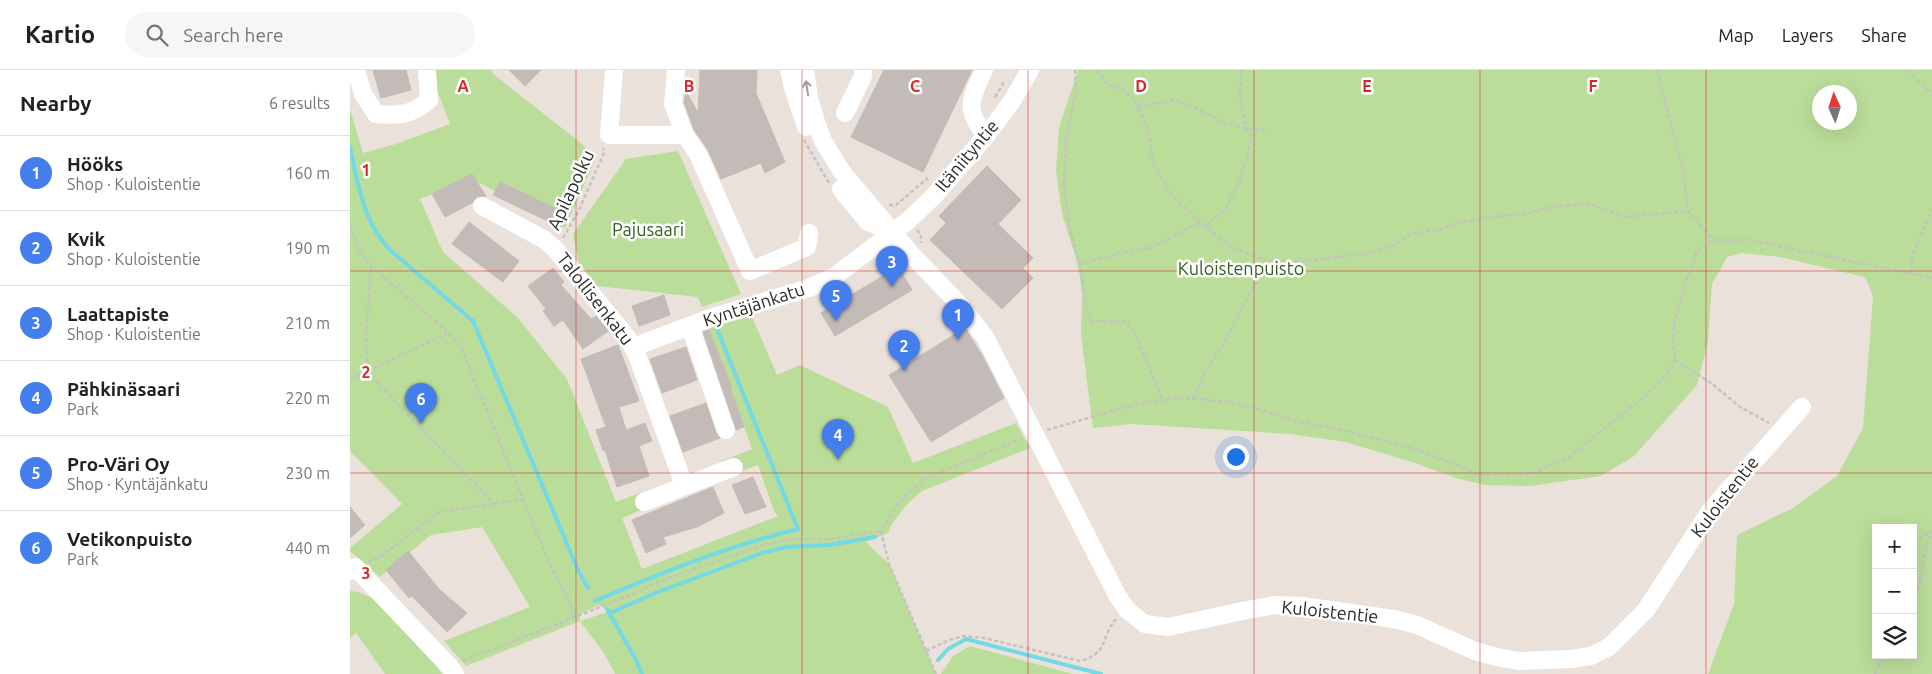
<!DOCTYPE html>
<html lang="en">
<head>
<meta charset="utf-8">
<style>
  body { margin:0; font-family:Ubuntu,sans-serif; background:#f6f6f6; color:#202124 }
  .controls { position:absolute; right:15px; bottom:15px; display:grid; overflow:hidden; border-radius:0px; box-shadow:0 5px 20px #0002 }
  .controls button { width:45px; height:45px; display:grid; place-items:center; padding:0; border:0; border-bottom:1px solid #e0e0e0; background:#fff; color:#202124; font:25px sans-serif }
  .compass { position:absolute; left:1462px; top:15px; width:45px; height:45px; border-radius:50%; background:#fff; box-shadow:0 5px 20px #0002; rotate:357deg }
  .you { position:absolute; left:885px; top:386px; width:18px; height:18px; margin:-12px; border:4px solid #fff; border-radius:50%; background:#1a73e8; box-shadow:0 0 0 8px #1a73e833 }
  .badge { display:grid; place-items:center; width:32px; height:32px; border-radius:50%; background:#447eed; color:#fff; font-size:16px; font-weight:700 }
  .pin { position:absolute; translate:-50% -41px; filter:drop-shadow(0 1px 2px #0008) }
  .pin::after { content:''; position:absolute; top:26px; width:18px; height:15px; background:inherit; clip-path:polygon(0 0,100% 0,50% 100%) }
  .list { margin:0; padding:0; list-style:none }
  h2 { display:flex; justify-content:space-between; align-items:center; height:65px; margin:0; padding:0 20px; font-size:21px }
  h2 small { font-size:16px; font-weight:400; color:#757577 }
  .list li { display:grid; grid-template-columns:32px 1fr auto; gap:15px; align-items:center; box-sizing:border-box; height:75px; padding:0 20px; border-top:1px solid #e0e0e0 }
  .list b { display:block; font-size:19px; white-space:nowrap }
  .list p { margin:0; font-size:16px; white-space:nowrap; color:#757577 }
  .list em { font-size:16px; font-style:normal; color:#757577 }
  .icon { flex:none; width:28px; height:28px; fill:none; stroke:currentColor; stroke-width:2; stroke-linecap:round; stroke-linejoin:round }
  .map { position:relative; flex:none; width:1582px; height:604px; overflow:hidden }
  header { display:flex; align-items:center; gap:30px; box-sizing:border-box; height:70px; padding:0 25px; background:#fff; border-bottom:1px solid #e0e0e0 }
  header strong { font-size:24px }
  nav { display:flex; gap:28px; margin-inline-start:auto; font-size:18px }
  .search { width:350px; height:45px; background:#f6f6f6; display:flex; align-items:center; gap:12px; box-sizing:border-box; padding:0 18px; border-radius:28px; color:#757577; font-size:19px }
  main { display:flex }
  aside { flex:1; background:#fff }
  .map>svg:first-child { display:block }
</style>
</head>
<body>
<header>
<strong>Kartio</strong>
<div class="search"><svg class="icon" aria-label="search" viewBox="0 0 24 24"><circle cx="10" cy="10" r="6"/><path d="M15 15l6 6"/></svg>Search here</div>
<nav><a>Map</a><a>Layers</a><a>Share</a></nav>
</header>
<main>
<aside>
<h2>Nearby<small>6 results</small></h2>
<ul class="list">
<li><span class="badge">1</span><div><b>Hööks</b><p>Shop · Kuloistentie</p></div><em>160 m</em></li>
<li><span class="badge">2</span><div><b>Kvik</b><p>Shop · Kuloistentie</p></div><em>190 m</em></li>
<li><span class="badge">3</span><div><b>Laattapiste</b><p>Shop · Kuloistentie</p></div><em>210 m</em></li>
<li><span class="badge">4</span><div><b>Pähkinäsaari</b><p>Park</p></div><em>220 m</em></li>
<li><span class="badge">5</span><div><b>Pro-Väri Oy</b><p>Shop · Kyntäjänkatu</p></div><em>230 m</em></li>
<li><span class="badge">6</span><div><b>Vetikonpuisto</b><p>Park</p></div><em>440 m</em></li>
</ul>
</aside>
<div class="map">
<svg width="1582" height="604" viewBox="0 0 1582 604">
  <rect width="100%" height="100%" fill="#eae1da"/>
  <!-- green -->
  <g fill="#bbdd9a" fill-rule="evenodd">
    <path d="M79,0H142L143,4L231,73L246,88L215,158L120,108L70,129L93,182L167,247L217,309L266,432L290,423L296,438L272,448L292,499L428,446L424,441L408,395L378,406L372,391L402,379L358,256L402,247L427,305L450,295L538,337L563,393L666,353L680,378L572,421L556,435L542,454L538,463L516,472L539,494L586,604H265L254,583L230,551L116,596L94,571L180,537L132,457L81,465L30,507L0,481V478L52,434L0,381V39L13,83L46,74L100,54ZM248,535L261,541L230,551V544Z"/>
    <path d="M728,0H1582V604H1358L1384,534L1387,465L1443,438L1487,406L1513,358L1523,226L1515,207L1430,187L1392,183L1377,187L1362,214L1358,271L1347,315L1284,386L1251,406L1180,416L1134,415L1106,408L1062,392L996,372L940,364L782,354L743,358L731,265L732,228L730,206L725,185L712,144L706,101L709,58ZM1470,22H1500V52H1470ZM1526,458H1563V585H1526Z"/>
    <path d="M328,81L391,224L352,237L348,227L247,216L229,195L223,164L276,89Z"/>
    <path d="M0,521L9,522L26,530L67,571L92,604H35L6,563L0,568Z"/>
    <path d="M620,576L723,604H591L603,586Z"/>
  </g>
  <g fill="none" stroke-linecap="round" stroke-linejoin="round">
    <!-- stream -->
    <g stroke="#73d9e6" stroke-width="4">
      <path d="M0,77C8,114 13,152 40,180L123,251L228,500L238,518"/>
      <path d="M245,531C311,503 378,476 448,459L365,254"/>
      <path d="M257,539L286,590L292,604"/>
      <path d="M260,543L308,522L412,483L436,477L479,475L525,467"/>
      <path d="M588,590L598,579L616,569L751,604"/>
    </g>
  </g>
  <!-- building -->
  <g fill="#c2bbb7" stroke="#c4bcb4">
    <path d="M23,0H56L61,20L31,28Z"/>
    <path d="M159,0H191L175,16Z"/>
    <path d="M350,0H407L406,23L435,92L415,103L411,93L371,109L358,80L344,60L334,32L336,21L348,43Z"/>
    <path d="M534,0H622L573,102L501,67Z"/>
    <path d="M637,96L671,130L648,154L683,188L673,198L683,208L652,239L580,170L596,153L589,146Z"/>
    <path d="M122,104L136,126L127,127L122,133L95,147L82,124Z"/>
    <path d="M150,112L209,140L202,153L143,125Z"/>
    <path d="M119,152L169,191L153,212L102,174Z"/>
    <path d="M548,197L562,220L485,266L471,243Z"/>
    <path d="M203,198L214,212L211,215L241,249L246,246L258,261L233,279L213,250L204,256L193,241L196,239L178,216Z"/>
    <path d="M314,225L320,245L289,256L282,236Z"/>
    <path d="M615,258L632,285L654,328L581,372L539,305Z"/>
    <path d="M359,260L382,318H380L394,357L386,360L353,262Z"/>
    <path d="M268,275L289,331L269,337L276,360L295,353L302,371L289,376L299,406L267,417L255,380L253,381L246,360L256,357L231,289Z"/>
    <path d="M336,277L347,310L312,323L300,289Z"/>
    <path d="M356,333L366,363L370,368L333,382L320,346Z"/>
    <path d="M403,407L416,437L395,444L382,415Z"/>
    <path d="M363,417L374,443L347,457L313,467L316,474L296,483L282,450Z"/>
    <path d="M0,437L15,455L0,468Z"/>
    <path d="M58,481L90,520L117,543L97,562L62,526L59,528L36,500Z"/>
  </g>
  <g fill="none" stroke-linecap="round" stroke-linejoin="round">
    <!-- path -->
    <g stroke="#c3c3c3" stroke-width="2.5" stroke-dasharray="4 2.5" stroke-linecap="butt">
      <path d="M725,0L726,22L716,69L714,118L720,160L730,195L737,241L741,251L776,252L785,263L812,329"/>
      <path d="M747,0L757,14L774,20L785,31L798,60L804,95L822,125L850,152L881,177L917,191L929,189L938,192L956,191L1021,183L1043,176L1060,164L1087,160L1107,153L1141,147L1174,144L1207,136L1240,134L1275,147L1338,141"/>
      <path d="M1307,0L1333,101L1338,141L1363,170"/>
      <path d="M1558,0L1582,24"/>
      <path d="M645,27L654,12"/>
      <path d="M788,37L823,30L841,36L873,52L903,60L918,59"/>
      <path d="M454,70L479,113"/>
      <path d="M539,135H546L578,108"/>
      <path d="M0,155L9,180L21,196L99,263L110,275L198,490L226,546"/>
      <path d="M855,156L876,138L890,111L898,83L901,69L896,57L890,27L891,0"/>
      <path d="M567,160L571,165V173"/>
      <path d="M213,168L228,142L254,83L253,78"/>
      <path d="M730,194L776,182L800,178L850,152"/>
      <path d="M21,197L16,266L17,302L144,434"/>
      <path d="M1561,203L1562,187L1582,139"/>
      <path d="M1325,290L1361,313L1390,337L1419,353"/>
      <path d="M0,309L99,263"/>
      <path d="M844,329L854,304L871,278L917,192"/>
      <path d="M697,360L790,333L825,328L852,329L885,333L955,353L984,358L1043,373L1071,381L1130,405L1181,404L1219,387L1296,325L1320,301L1325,290L1323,273L1324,255L1335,214L1347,181L1363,170H1400L1582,208"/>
      <path d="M1563,472L1582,461"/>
      <path d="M18,492L30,487L89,442L174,429"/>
      <path d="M1563,532L1571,509L1574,485L1582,463"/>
      <path d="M576,581L599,570L614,566L634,568L730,591C761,582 749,568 766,549"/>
      <path d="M113,591L283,524L303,514L412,475L443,469H480L531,461"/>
      <path d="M586,604L539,494L531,461L548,433L576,408L671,369"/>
      <path d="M1525,604L1533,585"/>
    </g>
    <!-- minor -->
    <g stroke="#fff" stroke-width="18">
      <path d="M6,0L13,24L26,44C47,46 63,45 79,30L77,0"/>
      <path d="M264,0L259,65H335"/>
      <path d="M326,0L323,34L335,65L348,84L400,201L457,177L459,163"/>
      <path d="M439,0L443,18L456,57"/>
      <path d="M455,0L459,28L467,55L473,71L492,102L561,184L610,235L635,267L767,525L777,540L795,554L818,557L897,540L925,535L952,536L1044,549L1067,555L1125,581L1147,587L1168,591L1221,589L1241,586L1259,577L1296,540L1360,441L1452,337"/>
      <path d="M634,0C620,31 614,38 636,66"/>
      <path d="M495,43L513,6V0"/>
      <path d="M491,119L518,152L540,161"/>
      <path d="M132,136L195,170L206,180L279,270L287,285L334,415"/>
      <path d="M340,256L376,360"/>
      <path d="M284,277L360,248L459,218L485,206L559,150L584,126L636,66L662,31L680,0"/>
      <path d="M294,432L384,397"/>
      <path d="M0,501L5,497L99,596L105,604"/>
    </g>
  </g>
  <!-- one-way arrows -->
  <defs><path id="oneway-shaft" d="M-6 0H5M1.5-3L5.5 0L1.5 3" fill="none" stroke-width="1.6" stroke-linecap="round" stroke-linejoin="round" transform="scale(1.25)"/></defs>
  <use stroke="#9e9e9e" href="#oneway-shaft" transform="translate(457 18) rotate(-99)"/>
  <!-- grid -->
  <path fill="none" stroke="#d62828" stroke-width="1" stroke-opacity="0.55" d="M226,0V604M452,0V604M678,0V604M904,0V604M1130,0V604M1356,0V604M0,201H1582M0,403H1582"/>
  <g text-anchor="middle" stroke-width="5" stroke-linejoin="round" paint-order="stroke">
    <!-- street labels -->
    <g font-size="18" fill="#282828" stroke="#fff">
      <text transform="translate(617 86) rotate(-50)" y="6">Itäniityntie</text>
      <text transform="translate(221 120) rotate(-65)" y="6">Apilapolku</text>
      <text transform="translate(245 229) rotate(52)" y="6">Talollisenkatu</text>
      <text transform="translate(404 235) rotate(-18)" y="6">Kyntäjänkatu</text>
      <text transform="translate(1375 427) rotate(-52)" y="6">Kuloistentie</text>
      <text transform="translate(980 542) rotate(6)" y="6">Kuloistentie</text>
    </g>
    <!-- park labels -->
    <g font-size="18" fill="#365f1e" stroke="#fff">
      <text x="298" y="166">Pajusaari</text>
      <text x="891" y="205">Kuloistenpuisto</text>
    </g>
  </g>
  <g font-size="16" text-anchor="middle" font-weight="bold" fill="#d62828" stroke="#fff" stroke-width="5" stroke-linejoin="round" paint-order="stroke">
    <text x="113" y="22">A</text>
    <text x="339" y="22">B</text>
    <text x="565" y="22">C</text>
    <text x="791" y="22">D</text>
    <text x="1017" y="22">E</text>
    <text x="1243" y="22">F</text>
    <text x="16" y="106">1</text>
    <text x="16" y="308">2</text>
    <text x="16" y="509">3</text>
  </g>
</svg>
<div class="controls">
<button>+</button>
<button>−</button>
<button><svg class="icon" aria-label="layers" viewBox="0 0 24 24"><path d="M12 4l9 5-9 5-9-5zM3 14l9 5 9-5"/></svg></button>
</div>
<svg class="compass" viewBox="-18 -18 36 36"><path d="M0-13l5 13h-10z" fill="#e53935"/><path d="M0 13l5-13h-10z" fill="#757577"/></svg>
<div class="you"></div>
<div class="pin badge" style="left:608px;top:270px">1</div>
<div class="pin badge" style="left:554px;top:301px">2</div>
<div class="pin badge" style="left:542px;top:217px">3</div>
<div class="pin badge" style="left:488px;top:390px">4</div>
<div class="pin badge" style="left:486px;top:251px">5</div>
<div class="pin badge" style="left:71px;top:354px">6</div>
</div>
</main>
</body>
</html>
